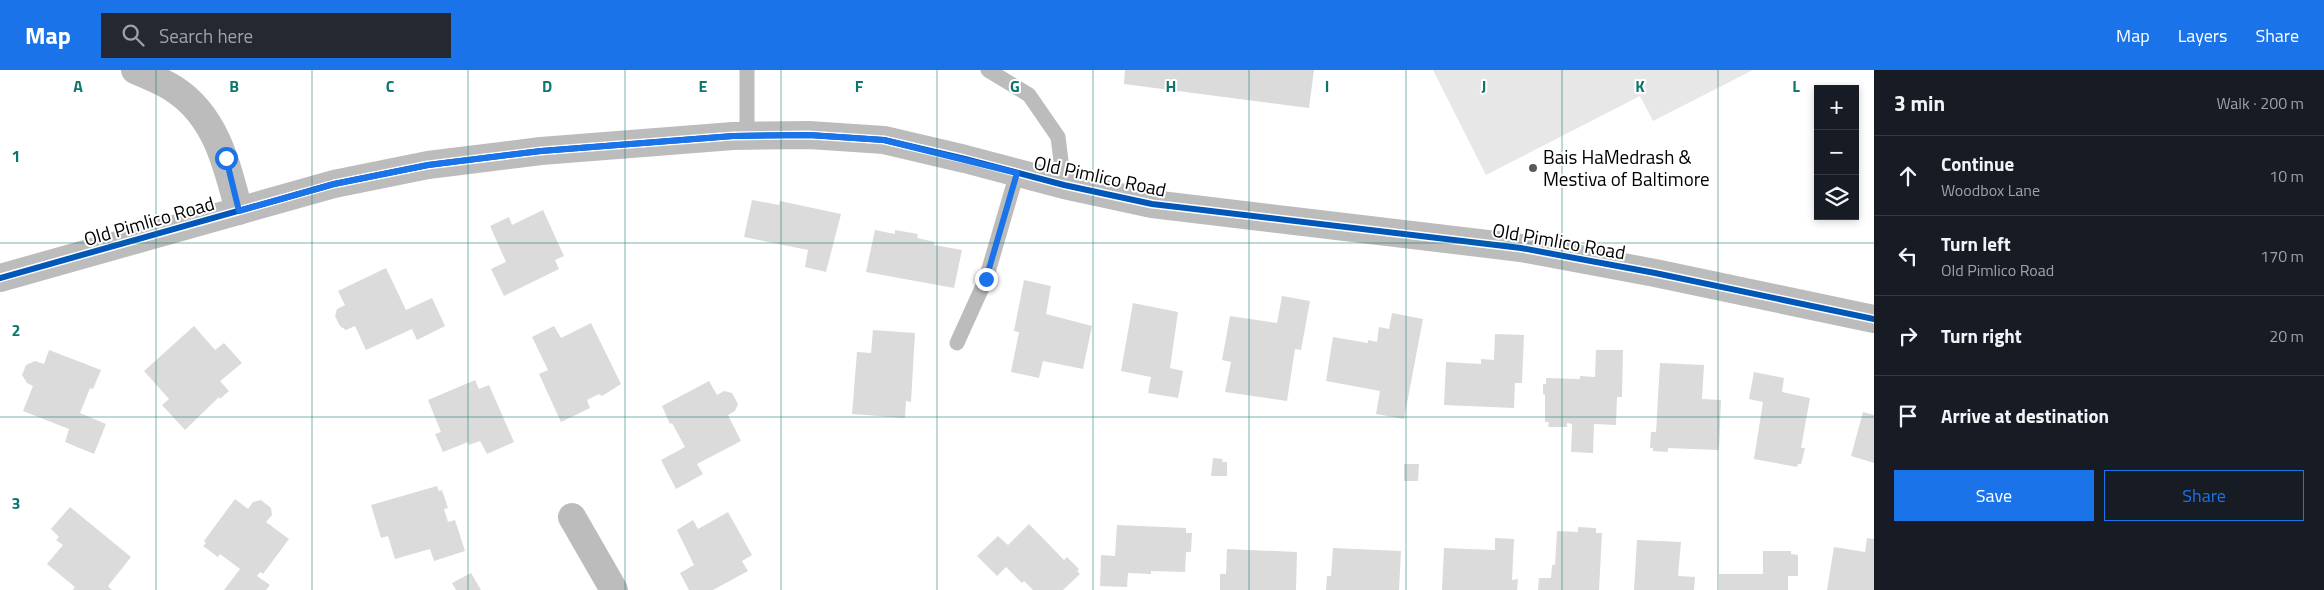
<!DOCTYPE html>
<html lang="en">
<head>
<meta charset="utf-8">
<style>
  body { margin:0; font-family:"Titillium Web",sans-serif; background:#242831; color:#f1f3f6 }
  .controls { position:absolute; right:15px; top:15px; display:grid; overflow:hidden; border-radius:0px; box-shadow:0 2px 8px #0003 }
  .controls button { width:45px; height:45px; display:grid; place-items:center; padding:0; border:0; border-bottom:1px solid #363941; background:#171b24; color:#f1f3f6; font:25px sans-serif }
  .stop { position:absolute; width:15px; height:15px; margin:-11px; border:4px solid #1a73e8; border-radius:50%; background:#fff }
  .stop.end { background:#1a73e8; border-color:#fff; box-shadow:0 1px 5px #0008 }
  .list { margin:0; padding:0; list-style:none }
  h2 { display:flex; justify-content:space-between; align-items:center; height:65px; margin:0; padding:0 20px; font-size:21px }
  h2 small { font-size:16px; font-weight:400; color:#9ea1a6 }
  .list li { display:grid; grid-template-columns:32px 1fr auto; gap:15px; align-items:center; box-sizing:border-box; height:80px; padding:0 20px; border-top:1px solid #363941 }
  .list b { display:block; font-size:19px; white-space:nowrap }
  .list p { margin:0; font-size:16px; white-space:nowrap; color:#9ea1a6 }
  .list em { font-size:16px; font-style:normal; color:#9ea1a6 }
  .actions { display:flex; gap:10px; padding:15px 20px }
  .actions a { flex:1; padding:11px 0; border:1px solid #1a73e8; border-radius:0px; text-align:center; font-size:18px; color:#1a73e8 }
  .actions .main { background:#1a73e8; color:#fff }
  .icon { flex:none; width:28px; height:28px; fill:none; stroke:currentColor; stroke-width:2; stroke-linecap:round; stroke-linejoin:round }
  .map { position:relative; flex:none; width:1874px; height:520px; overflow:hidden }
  header { display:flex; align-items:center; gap:30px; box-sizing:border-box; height:70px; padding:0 25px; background:#1a73e8; color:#fff }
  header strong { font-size:24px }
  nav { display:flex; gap:28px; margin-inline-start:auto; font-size:18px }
  .search { width:350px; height:45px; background:#242831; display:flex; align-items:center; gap:12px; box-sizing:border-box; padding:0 18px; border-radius:0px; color:#9ea1a6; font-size:19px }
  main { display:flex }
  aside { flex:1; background:#171b24 }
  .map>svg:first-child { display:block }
</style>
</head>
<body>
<header>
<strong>Map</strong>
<div class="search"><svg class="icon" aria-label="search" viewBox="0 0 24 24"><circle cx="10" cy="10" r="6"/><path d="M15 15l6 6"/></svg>Search here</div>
<nav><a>Map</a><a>Layers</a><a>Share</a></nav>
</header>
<main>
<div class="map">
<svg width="1874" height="520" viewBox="0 0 1874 520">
  <rect width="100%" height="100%" fill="#fff"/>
  <!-- green -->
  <path fill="#e7e7e7" d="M1433,0H1753L1653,51L1640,26L1486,105Z"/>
  <!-- building -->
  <g fill="#dbdbdb">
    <path d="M1125,0H1314L1309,38L1124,14Z"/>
    <path d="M752,130L779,135L780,131L841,144L826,202L805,197L808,180L744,167Z"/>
    <path d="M543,140L564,186L555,190L559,199L504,226L491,199L506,192L490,156L509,147L512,155Z"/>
    <path d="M875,160L895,164V160L918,164L917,168L935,172L934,175L962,180L954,218L866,202Z"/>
    <path d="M386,198L406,240L432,228L445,256L417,270L412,259L366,280L355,256L346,260L340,256L335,246L337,239L345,235L338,221Z"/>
    <path d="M1024,210L1051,216L1046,244L1092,256L1083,299L1043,291L1039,308L1011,302L1019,262L1014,261Z"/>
    <path d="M1282,226L1310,231L1301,280L1295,279L1287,331L1225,322L1231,292L1222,290L1230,246L1277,253Z"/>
    <path d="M1133,233L1178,242L1170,298L1183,301L1178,328L1148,323L1151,307L1121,301Z"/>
    <path d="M1392,243L1423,249L1404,349L1376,344L1380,321L1326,311L1333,267L1368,273V270L1377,272L1379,257L1389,259Z"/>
    <path d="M591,253L621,314L602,326L599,324L587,330L590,338L561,352L539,304L548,300L532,267L554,256L561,268Z"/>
    <path d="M194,256L215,280L224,273L242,293L220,311L229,321L220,329L219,327L185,360L162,335L169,329L144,301Z"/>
    <path d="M873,260L915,263L911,332L906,331L905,348L852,344L857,282L871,283Z"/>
    <path d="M1495,264L1524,265L1522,313H1515L1514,338L1444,335L1446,292L1481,294V289L1494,290Z"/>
    <path d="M49,280L101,300L93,319L90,318L80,343L106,354L94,384L65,372L69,359L23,341L33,316L27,313L22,305L26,295L35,291L44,294Z"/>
    <path d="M1596,280H1623L1622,327H1617L1616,355L1594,354L1593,383L1571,382L1572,354L1567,353V357H1548L1549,352H1545V325L1543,324V314H1546V308L1580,309V306L1595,307Z"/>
    <path d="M1660,293L1704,295L1702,329L1721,330L1719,380L1668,378V382L1653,381V378H1650L1651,362H1656Z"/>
    <path d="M1754,302L1784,308L1782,322L1810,328L1801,378H1805L1801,394H1798L1797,397L1754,389L1763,332L1749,329Z"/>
    <path d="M475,310L479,319L489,315L514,372L487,384L480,371L469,375L468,372L443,382L435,364L441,362L428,330Z"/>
    <path d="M709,311L717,325L724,321L732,323L738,334L735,341L728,345L741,371L697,394L703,404L676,419L661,390L685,377L672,353L670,354L662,336Z"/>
    <path d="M1863,342L1874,345V393L1851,386Z"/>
    <path d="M1213,388L1223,389L1222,392H1227V406H1211Z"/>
    <path d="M1404,394H1419L1418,411H1404Z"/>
    <path d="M437,416L439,421L442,420L448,438L444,439L448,452L455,450L465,481L434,491L430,479L395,489L388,466L381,468L371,435Z"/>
    <path d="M235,429L248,439L253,432L261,430L271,438L272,445L266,452L289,469L263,504L260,502L257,506L270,515L266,520H224L240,499L220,484L218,487L203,476L206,473L204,471Z"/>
    <path d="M70,437L131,487L108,516L112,520H73L75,517L47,494L63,475L56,470L59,467L51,459Z"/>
    <path d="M728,442L752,485L742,491L748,501L713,520H689L680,503L694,495L677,460L693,450L698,459Z"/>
    <path d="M1029,454L1064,490L1067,487L1079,499L1077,501L1080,504L1063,520H1033L1024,511L1022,513L1006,497L997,506L977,486L998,466L1008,475Z"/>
    <path d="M1117,455L1186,458V463H1192L1191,482H1186L1185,502L1151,501V504L1128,503L1127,517L1100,516L1101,485L1115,486Z"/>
    <path d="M1578,457L1596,458V463H1602L1599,520H1538L1539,508H1551L1552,495H1555L1557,461L1578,462Z"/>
    <path d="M1495,468L1514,469L1512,510L1518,509L1517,520H1442L1444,478L1495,480Z"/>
    <path d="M1867,468L1874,469V520H1827L1834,477L1865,482Z"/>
    <path d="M1637,470L1681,472L1678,506L1695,507L1694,520H1634Z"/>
    <path d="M1333,478L1401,481L1399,520H1326L1327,506H1331Z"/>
    <path d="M1227,479L1297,482L1296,520H1220V504H1226Z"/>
    <path d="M1763,481H1791V484L1798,485V506H1788V520H1719V504H1763Z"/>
    <path d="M471,503L481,520H456L452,513Z"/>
  </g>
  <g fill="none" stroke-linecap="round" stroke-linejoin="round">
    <!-- service -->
    <g stroke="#bcbcbc" stroke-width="15">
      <path d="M988,0L1029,25L1058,67L1064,115"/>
      <path d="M747,65V0"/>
      <path d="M957,273L986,209L1017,103"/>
    </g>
    <!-- minor -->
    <g stroke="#bcbcbc" stroke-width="28">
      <path d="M135,0C148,6 162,11 174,19C216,46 227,95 239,141"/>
      <path d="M572,447L614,520"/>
    </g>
    <!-- tertiary -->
    <path stroke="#bcbcbc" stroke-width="28" d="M0,208L334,114L428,95L541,81L733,66L809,65L884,70L965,89L1064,115L1152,134L1521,178L1655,203L1874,249"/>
    <!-- cycleway casing -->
    <g stroke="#fff" stroke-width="9">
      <path id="cycleway" d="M0,208L334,114L428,95L541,81L733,66L809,65L884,70L965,89L1064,115L1152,134L1521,178L1655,203L1874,249"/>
    </g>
    <!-- cycleway -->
    <use href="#cycleway" stroke="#0057b8" stroke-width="6"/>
  </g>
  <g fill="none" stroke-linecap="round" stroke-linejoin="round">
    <!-- route -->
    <path stroke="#1a73e8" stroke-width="6" d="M226,88L239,141L334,114L428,95L541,81L733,66L809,65L884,70L1017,103L986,209"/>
  </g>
  <!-- grid -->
  <path fill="none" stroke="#0f766e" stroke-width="1" stroke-opacity="0.55" d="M156,0V520M312,0V520M468,0V520M625,0V520M781,0V520M937,0V520M1093,0V520M1249,0V520M1406,0V520M1562,0V520M1718,0V520M0,173H1874M0,347H1874"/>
  <!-- markers -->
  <circle fill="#595959" stroke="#fff" stroke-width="2" cx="1533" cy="98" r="5"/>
  <g text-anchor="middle" stroke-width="4" stroke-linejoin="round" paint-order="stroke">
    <!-- poi labels -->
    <g font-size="19" fill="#000" stroke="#fff" text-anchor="start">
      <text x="1543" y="94">Bais HaMedrash &amp;<tspan x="1543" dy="22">Mestiva of Baltimore</tspan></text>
    </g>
    <!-- street labels -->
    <g font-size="19" fill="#000" stroke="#fff">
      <text transform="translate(1100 106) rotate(12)" y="7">Old Pimlico Road</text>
      <text transform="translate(149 151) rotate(-16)" y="7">Old Pimlico Road</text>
      <text transform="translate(1559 171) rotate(10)" y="7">Old Pimlico Road</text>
    </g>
  </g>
  <g font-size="16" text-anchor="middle" font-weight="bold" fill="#0f766e" stroke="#fff" stroke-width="4" stroke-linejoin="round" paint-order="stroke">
    <text x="78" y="22">A</text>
    <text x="234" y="22">B</text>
    <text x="390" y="22">C</text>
    <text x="547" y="22">D</text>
    <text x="703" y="22">E</text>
    <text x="859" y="22">F</text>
    <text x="1015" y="22">G</text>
    <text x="1171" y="22">H</text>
    <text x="1327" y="22">I</text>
    <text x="1484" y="22">J</text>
    <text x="1640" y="22">K</text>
    <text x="1796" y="22">L</text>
    <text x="16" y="92">1</text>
    <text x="16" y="266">2</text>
    <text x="16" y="439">3</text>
  </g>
</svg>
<div class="controls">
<button>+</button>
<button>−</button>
<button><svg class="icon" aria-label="layers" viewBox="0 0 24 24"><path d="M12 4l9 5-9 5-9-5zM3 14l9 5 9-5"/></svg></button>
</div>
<div class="stop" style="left:226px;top:88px"></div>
<div class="stop end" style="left:986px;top:209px"></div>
</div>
<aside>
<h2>3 min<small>Walk · 200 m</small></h2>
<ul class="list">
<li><svg class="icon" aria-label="ahead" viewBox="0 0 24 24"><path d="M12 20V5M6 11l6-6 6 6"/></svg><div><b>Continue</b><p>Woodbox Lane</p></div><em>10 m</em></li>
<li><svg class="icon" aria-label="left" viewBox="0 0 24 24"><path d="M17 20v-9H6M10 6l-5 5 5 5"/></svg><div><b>Turn left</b><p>Old Pimlico Road</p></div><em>170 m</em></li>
<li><svg class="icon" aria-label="right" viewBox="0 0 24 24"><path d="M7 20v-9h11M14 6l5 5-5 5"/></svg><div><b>Turn right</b></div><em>20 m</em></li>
<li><svg class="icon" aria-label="arrive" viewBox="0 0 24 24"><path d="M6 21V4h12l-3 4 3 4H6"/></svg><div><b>Arrive at destination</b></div></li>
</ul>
<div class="actions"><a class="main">Save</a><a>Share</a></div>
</aside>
</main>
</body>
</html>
